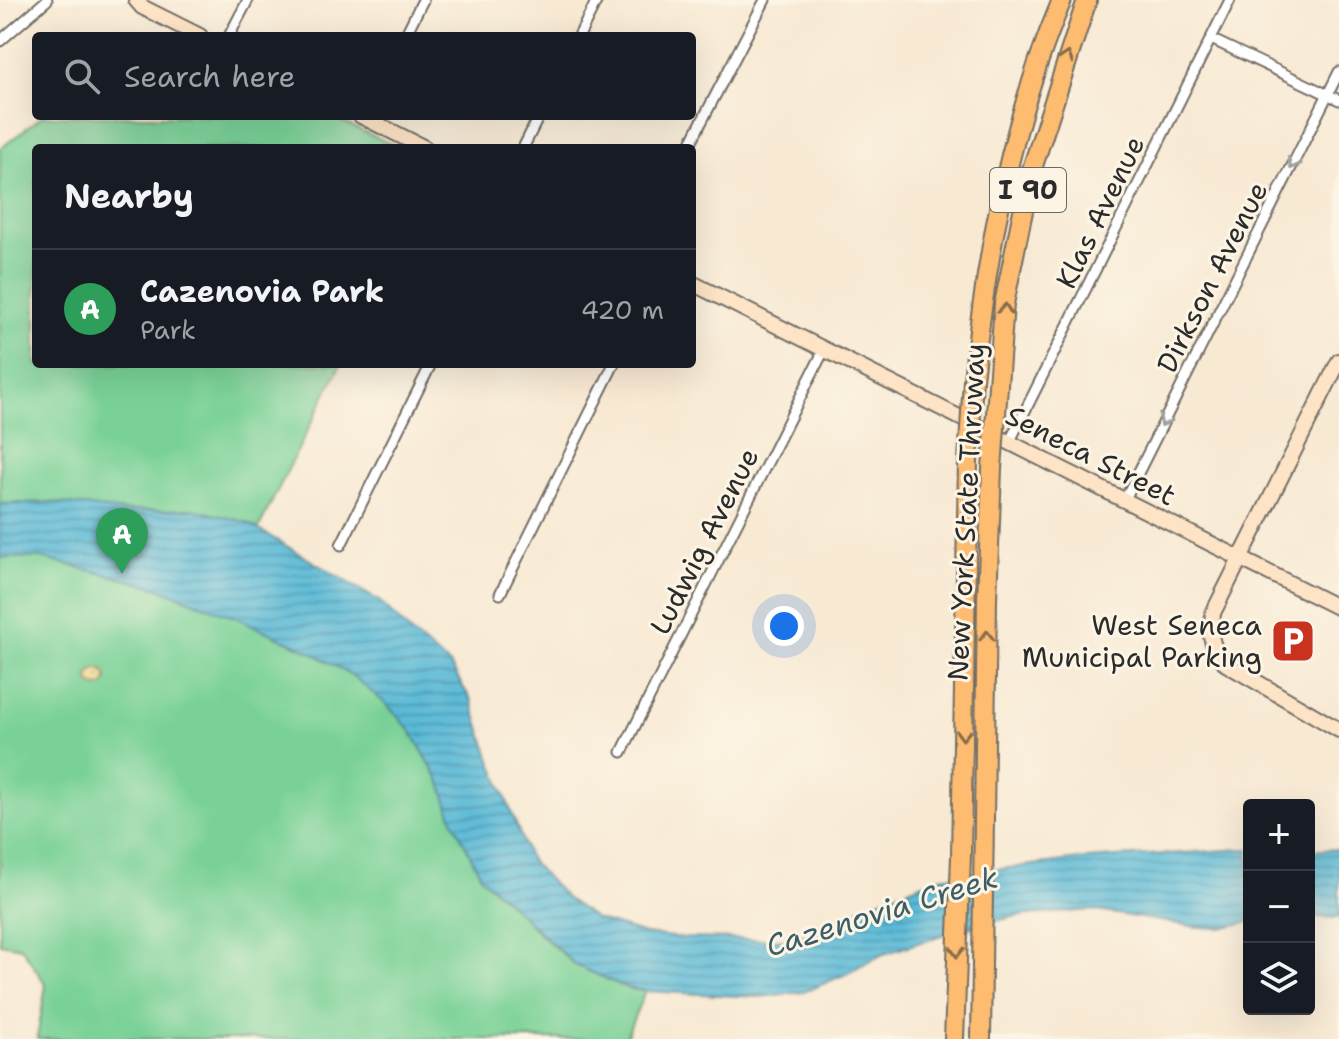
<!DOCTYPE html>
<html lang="en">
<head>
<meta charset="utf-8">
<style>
  body { margin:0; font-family:"Shantell Sans",sans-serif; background:#20242c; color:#f1f3f6 }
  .controls { position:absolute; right:24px; bottom:24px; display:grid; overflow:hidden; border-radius:8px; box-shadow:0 8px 32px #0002 }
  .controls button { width:72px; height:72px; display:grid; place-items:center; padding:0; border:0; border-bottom:2px solid #363941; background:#171b24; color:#f1f3f6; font:40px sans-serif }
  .you { position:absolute; left:784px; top:626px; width:28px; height:28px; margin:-20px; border:6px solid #fff; border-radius:50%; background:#1a73e8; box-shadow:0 0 0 12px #1a73e833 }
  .badge { display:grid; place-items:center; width:52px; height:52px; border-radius:50%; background:#c8321e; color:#fff; font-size:26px; font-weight:700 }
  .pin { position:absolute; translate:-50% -66px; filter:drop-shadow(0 2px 4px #0008) }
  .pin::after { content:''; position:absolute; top:42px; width:28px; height:24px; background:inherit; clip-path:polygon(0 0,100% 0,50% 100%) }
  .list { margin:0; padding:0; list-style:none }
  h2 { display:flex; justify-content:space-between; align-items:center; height:104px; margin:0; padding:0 32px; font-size:34px }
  h2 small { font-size:26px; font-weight:400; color:#9ea1a6 }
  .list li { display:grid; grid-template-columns:52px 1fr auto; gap:24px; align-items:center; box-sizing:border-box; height:120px; padding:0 32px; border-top:2px solid #363941 }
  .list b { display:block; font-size:30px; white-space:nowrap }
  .list p { margin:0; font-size:26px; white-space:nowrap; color:#9ea1a6 }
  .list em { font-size:26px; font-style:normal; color:#9ea1a6 }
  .icon { flex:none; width:44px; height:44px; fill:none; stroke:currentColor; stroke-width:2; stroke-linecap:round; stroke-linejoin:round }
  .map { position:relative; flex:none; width:1339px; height:1039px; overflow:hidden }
  .search { position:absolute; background:#171b24; box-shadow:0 8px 32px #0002; left:32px; top:32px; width:664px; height:88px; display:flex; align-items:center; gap:20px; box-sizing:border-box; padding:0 28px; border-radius:8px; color:#9ea1a6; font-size:30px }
  .panel { position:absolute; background:#171b24; box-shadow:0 8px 32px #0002; left:32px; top:144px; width:664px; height:224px; border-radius:8px }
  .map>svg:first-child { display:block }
</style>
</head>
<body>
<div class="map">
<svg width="1339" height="1039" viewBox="0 0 1339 1039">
  <defs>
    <pattern id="sand-dots" width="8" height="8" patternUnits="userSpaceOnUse" patternTransform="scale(2)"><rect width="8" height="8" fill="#eeda9e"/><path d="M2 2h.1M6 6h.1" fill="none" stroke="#cb8" stroke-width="1.8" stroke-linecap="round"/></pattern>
    <pattern id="water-rules" width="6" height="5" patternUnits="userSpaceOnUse" patternTransform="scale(2)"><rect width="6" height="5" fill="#58b9d7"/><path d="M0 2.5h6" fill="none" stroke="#4997af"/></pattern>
  </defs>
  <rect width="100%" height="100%" fill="#fcf5e5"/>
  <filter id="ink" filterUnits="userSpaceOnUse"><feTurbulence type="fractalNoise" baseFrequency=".0125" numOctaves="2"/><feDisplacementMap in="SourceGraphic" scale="16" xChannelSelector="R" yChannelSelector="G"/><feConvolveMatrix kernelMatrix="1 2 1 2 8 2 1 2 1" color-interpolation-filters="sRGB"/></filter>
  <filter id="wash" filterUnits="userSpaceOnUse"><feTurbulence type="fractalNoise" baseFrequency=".006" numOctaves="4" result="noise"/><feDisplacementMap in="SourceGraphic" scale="32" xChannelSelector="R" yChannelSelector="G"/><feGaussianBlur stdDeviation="1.8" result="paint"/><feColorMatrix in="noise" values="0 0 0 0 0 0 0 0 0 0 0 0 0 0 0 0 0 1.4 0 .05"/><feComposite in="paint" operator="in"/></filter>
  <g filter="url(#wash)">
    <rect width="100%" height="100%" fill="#f8e9d3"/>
    <!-- green -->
    <path fill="#79d197" stroke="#527e61" stroke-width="2" d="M42,116H330L400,148H36V364H341L247,551L426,734L530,925L575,965L627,988L645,991L625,1039H37L46,985L21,947L0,943V149Z"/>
    <!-- sand -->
    <circle fill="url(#sand-dots)" stroke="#8c8264" stroke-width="2" cx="98" cy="678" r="9"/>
    <!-- water -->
    <g fill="url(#water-rules)" stroke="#427281" stroke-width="2">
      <path d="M52,502L123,511L193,509L246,522L379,601L411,633L450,665L471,700L490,757L530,860L566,898L596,919L645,934L682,938L793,940L874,902L940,877L1071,860L1243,849H1249V922L1221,928L1197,927L1092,910L1016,916L945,934L881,955L846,974L804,992L758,997L645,991L627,988L575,965L482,878L454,823L442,786L411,731L386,704L353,676L309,651L237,618L156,587L41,558H0V504Z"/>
      <path d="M1339,849V918L1309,917V851Z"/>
    </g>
  </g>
  <g filter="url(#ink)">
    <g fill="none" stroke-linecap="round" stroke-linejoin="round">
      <!-- street casing -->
      <g stroke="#736e66" stroke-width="13">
        <g id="street">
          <path d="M229,36L248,0"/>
          <path d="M405,36L423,0"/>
          <path d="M579,36L597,0"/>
          <path d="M1211,39L1339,100"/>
          <path d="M0,41L47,0"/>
          <path d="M523,148L539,116"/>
          <path d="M688,148L765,0"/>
          <path d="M1009,443L1230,0"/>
          <path d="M1124,501L1339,72"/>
          <path d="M341,545L431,364"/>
          <path d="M500,594L614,364"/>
          <path d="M622,752L824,350"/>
        </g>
      </g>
      <!-- secondary casing -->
      <g stroke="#736e66" stroke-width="18">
        <g id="secondary">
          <path d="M136,0L142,7L200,36"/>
          <path d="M361,116L425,148"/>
          <path d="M692,283L1339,608"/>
          <path d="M1339,361L1213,613L1211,636L1214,647L1226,664L1339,730"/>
        </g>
      </g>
      <!-- highway casing -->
      <g stroke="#736e66" stroke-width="22">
        <g id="highway">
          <path d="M973,380C987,252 1011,120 1062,0"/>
          <path d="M998,386L1004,304L1031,172L1087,0"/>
          <path d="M954,1039L961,856L968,461"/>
          <path d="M981,1039L987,600L992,469"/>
        </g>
      </g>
      <!-- street -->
      <use href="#street" stroke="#fff" stroke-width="9"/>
      <!-- secondary -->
      <use href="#secondary" stroke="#fee4c6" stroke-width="14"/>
      <!-- highway -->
      <use href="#highway" stroke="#fdbc70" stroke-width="18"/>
      <!-- highway-bridge casing -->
      <g stroke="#736e66" stroke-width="22" stroke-linecap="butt">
        <g id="highway-bridge">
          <path d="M968,461L973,380"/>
          <path d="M992,469L998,386"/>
        </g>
      </g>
      <!-- highway-bridge -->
      <use href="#highway-bridge" stroke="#fdbc70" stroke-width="18"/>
    </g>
    <!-- one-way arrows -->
    <defs><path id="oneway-chevron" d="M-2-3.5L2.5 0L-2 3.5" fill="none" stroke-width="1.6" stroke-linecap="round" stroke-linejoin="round" transform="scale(2)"/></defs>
    <g stroke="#8a6c4a">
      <use href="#oneway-chevron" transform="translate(1067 57) rotate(-72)"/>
      <use href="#oneway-chevron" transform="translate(1005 309) rotate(-83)"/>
      <use href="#oneway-chevron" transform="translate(987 636) rotate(-89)"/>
      <use href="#oneway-chevron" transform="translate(963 735) rotate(91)"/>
      <use href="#oneway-chevron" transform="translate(957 952) rotate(92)"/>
    </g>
    <g stroke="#a0a0a0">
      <use href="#oneway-chevron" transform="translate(1293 164) rotate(116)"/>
      <use href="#oneway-chevron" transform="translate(1164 421) rotate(117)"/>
    </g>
  </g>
  <!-- icons -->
  <defs>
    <g id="parking-square" transform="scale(2.3)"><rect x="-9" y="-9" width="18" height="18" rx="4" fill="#c8321e" stroke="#fcf5e5"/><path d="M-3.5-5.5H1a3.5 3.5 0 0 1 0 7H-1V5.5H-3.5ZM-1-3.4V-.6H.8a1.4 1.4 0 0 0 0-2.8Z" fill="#fff"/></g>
  </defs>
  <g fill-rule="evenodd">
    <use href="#parking-square" x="1293" y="641"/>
  </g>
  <g text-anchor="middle" stroke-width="6" stroke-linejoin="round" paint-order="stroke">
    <!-- shield labels -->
    <rect fill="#fcf5e5" stroke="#6a6863" stroke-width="2" x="990" y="168" width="76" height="44" rx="6"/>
    <g font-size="26" font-weight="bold" fill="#2b2b2b">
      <text x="1028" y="199">I 90</text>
    </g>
    <!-- street labels -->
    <g font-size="28" fill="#2b2b2b" stroke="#fcf5e5">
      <text transform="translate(1100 212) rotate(-64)" y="10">Klas Avenue</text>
      <text transform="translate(1212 277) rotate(-63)" y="10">Dirkson Avenue</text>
      <text transform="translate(1091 455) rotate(27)" y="10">Seneca Street</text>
      <text transform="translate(966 512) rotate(-87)" y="10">New York State Thruway</text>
      <text transform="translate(704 541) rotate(-63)" y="10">Ludwig Avenue</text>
    </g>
    <!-- poi labels -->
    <g font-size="28" fill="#2b2b2b" stroke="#fcf5e5" text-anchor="end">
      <text x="1262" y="635">West Seneca<tspan x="1262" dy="32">Municipal Parking</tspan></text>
    </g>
    <!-- water labels -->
    <g font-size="30" font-style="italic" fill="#3b5d67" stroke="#fcf5e5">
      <text transform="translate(882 912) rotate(-17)" y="10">Cazenovia Creek</text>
    </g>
  </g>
</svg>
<div class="controls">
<button>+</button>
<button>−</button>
<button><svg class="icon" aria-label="layers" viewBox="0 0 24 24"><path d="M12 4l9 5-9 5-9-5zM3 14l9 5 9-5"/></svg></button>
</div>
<div class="you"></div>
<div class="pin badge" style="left:122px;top:574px;background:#2e9e5b">A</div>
<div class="search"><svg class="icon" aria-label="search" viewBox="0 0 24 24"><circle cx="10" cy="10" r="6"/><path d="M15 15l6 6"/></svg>Search here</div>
<section class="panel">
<h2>Nearby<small></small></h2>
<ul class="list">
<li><span class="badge" style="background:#2e9e5b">A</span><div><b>Cazenovia Park</b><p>Park</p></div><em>420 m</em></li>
</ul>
</section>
</div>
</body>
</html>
